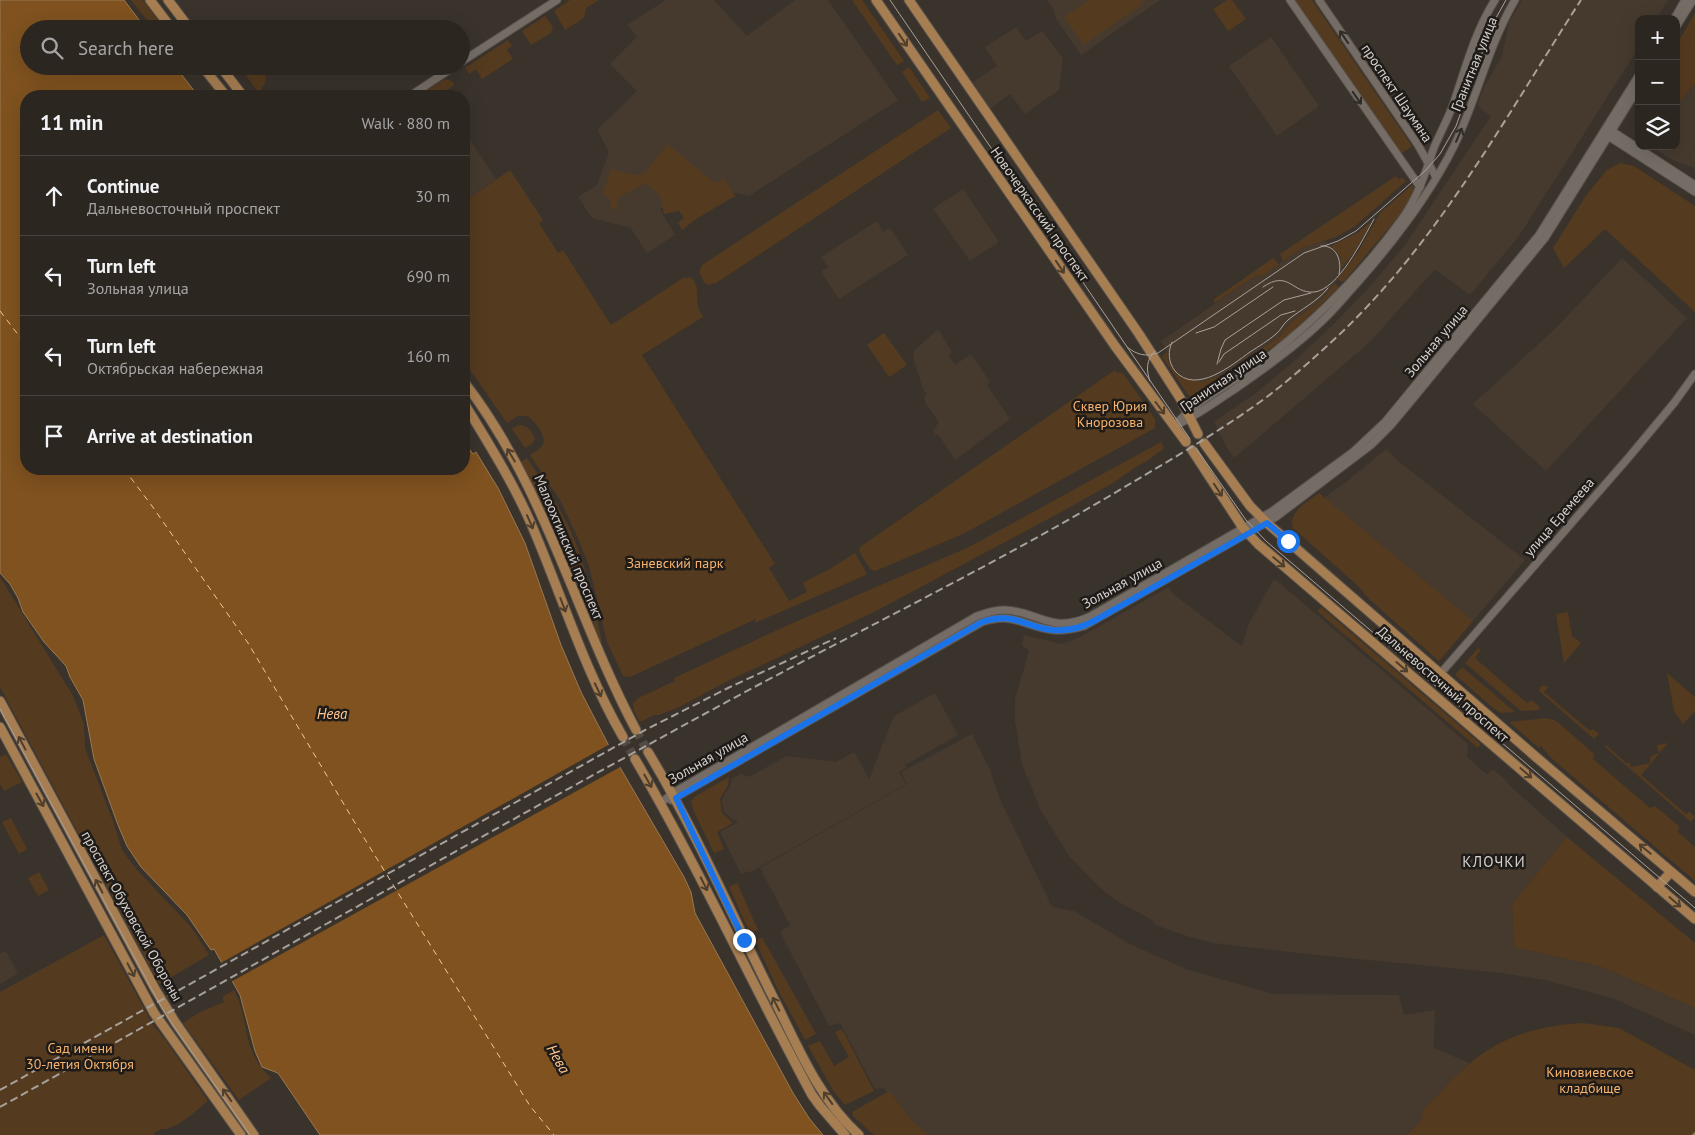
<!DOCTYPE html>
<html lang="en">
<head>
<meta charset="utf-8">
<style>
  body { margin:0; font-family:"PT Sans",sans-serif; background:#342e2a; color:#f1f3f6 }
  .controls { position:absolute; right:15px; top:15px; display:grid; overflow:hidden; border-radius:10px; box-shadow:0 5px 20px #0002 }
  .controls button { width:45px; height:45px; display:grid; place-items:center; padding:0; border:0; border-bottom:1px solid #48433f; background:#2c2621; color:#f1f3f6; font:25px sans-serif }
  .stop { position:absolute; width:15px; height:15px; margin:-11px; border:4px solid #1a73e8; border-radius:50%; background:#fff }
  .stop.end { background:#1a73e8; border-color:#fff; box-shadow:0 1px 5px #0008 }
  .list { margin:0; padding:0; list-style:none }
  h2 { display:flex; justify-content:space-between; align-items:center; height:65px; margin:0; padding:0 20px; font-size:21px }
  h2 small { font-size:16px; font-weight:400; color:#a6a5a5 }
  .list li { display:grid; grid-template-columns:32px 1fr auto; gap:15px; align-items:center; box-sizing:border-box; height:80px; padding:0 20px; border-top:1px solid #48433f }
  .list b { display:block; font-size:19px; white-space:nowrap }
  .list p { margin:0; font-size:16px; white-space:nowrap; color:#a6a5a5 }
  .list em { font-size:16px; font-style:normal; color:#a6a5a5 }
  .icon { flex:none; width:28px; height:28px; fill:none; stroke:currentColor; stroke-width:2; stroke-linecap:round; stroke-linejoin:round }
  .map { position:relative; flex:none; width:1695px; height:1135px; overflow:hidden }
  .search { position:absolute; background:#2c2621; box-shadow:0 5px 20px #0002; left:20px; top:20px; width:450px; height:55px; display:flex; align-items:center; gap:12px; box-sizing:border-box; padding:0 18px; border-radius:28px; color:#a6a5a5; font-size:19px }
  .panel { position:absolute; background:#2c2621; box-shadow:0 5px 20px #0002; left:20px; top:90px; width:450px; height:385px; border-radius:20px }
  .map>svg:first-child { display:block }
</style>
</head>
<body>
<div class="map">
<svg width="1695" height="1135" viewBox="0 0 1695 1135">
  <rect width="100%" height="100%" fill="#3a332c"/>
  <!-- built -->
  <g fill="#463a2e">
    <path d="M666,0H714L747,36L795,0H828L898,100L749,196L704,186L660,209L675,235L647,253L631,228L592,218L578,197L597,185L609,152L597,130L637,91L610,64L637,37L627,25Z"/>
    <path d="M1047,0H1160L1081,55L1057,20L1053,9Z"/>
    <path d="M1522,0H1668L1656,19H1639V47L1519,236L1470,295L1435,269L1369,343L1234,458L1228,450L1214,422L1257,392L1293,362L1334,324L1372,284L1405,245L1491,116L1482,110L1478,104L1483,89L1502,56L1509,22Z"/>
    <path d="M1016,27L1026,41L1042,31L1063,58L1059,90L1025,114L1010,94L990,109L973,82L997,66L985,47Z"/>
    <path d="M1271,37L1319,106L1277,136L1229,66Z"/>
    <path d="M1695,84V168L1676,162L1650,146H1676V106Z"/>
    <path d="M464,131L496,179L464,202Z"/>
    <path d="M963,189L999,242L970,261L933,209Z"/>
    <path d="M877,221L883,232L890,228L908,255L839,299L821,272L828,267L821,257Z"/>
    <path d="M1324,241L1334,248L1340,255L1343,272L1321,301L1290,323L1279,337L1217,378L1199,382V380L1192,381L1181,377L1173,371L1169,363L1167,352L1161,341L1258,274L1261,276L1302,248Z"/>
    <path d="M1622,258L1687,318L1546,471L1473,404L1557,327Z"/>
    <path d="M938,329L952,352L948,355L955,365L971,354L990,382L987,385L1010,419L955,460L938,434L935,436L933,431L939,422L926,404L924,396L927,394L923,389L913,357L915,350Z"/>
    <path d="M1386,449L1398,461L1525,560L1473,621L1324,498L1349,480Z"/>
    <path d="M1276,580L1468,744L1467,757L1487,775L1491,770H1494L1506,780L1508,784L1567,837L1512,904L1514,947L1602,967L1695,1008V1035L1612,998L1545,980L1502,973L1307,954L1213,943L1190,937L1155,925L1152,920L1115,900L1095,883L1069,856L1041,811L1022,764L1015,721V699L1029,651L1022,645L1024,635L1062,644L1080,637L1169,587L1173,594L1242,646L1249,623L1273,581Z"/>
    <path d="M935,693L958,735L905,765L906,768L899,772L906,784L749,873L747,871L741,874L720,832L738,822L730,818L724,811L722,801L725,793L730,787L732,778L741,774L749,777L787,756L836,762L854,752L869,779L894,716Z"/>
    <path d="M972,734L990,770L999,797L1052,907L1074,911L1130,944L1186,969L1273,994L1399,995L1404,1015L1435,1010L1434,1048L1469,1063L1420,1113L1424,1117L1407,1135H926L909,1121L902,1109L883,1088L875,1089L840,1023L829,1026L780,932L790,925L760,868L907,784L901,772Z"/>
    <path d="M6,951L18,974L0,984V954Z"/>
  </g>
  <!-- green -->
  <g fill="#543a1f">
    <path d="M131,0H143L165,29H154Z"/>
    <path d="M570,0H599L586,8L584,18L565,30L554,11Z"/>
    <path d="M852,0H862L904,61L897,65Z"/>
    <path d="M1089,0H1142L1144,3L1084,45L1064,17Z"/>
    <path d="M1227,0H1232L1246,19L1228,31L1213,9Z"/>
    <path d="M1295,0H1312L1412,146L1401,154Z"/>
    <path d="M1695,13V84L1676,106V46Z"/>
    <path d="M545,16L553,27L551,33L531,45L522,31Z"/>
    <path d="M508,40L512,46L507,50L513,59L482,79L476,69L469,74L465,68Z"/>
    <path d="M239,66H264L266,81L259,93Z"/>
    <path d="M909,67L930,98L922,102L902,72Z"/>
    <path d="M445,79L452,81L454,85L439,96H417Z"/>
    <path d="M938,110L951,128L716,283L708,285L704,282L699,272L702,265Z"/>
    <path d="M667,144L715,183L724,178L735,196L696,219L682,230L678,223L684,218L679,211L664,214C661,197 660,191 644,184L617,198L618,206L609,211L612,202L603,192L611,169L634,175L645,173Z"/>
    <path d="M1620,163L1634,166L1695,206V312L1605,229L1564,268L1553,248L1585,197L1607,170Z"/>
    <path d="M510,170L543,220L539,223L558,253L563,250L611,325L683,278L690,277C700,284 696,295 698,305C698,309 701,313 703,317L642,355L775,564L769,568L789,601L807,592L803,583L800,584L828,570L855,553L866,572V575L755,623L756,619L630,677L623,676L607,642L589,566L577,536L560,500L530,455C534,452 541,448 543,444C547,436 534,421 528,416H518L507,423L464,361V202Z"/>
    <path d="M1396,176L1398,179L1403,178L1406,181L1354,227L1336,237L1302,248L1283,261L1280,254Z"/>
    <path d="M1412,185L1414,188V194L1398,217L1344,281L1341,282L1338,279L1358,252L1380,213Z"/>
    <path d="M1372,221L1356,250L1342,268L1340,255L1331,246L1357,233Z"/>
    <path d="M1273,258L1279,264L1261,277L1258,274L1215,303L1213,300Z"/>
    <path d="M1335,283L1338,286V288L1289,335L1198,401L1189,396L1162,357L1167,352C1168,371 1181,381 1199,380L1200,382L1222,376L1279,337L1290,323L1321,301Z"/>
    <path d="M884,333L907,365L889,377L867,345Z"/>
    <path d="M1115,370L1116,372L1123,373L1155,419V428L963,534L875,571L870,569L859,551L860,547Z"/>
    <path d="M518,425C527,424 532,431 535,439L533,443L525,448L512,429Z"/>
    <path d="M1161,442L1164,448L1150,459L1133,469L1113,483L1063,511L876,611L728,681L677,708L659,715H654L640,722L634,711L633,704L638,698L675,681L674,678L788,625L969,547Z"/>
    <path d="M527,458C542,480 557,503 569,527C586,563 593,603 602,641L599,644L520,463Z"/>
    <path d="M1319,493L1473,621L1439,661L1369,599L1357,585L1293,528C1287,512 1309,501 1319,493Z"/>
    <path d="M0,577L73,696L84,724L85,748L113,821L122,850L137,870L191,927L209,955L159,984L0,687Z"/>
    <path d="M1321,607L1481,744L1478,748L1317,611Z"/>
    <path d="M1568,612L1572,637H1574L1581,643L1564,663L1556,614Z"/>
    <path d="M1478,648L1481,650L1475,658L1527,703L1531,700L1539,706V710L1521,711L1465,663Z"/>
    <path d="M1462,667L1515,712L1502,713L1497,711L1455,675Z"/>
    <path d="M1667,673L1695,697V711L1683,724L1674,711Z"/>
    <path d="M1541,686H1549L1544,692L1590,731L1593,729L1599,734L1594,739L1539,691Z"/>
    <path d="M1546,718L1554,720L1560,724L1594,754L1593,759L1650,808L1655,806L1679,826L1678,832L1695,847V881L1550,757L1541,746L1539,748L1509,722Z"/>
    <path d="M1668,743L1641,775L1686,814L1690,812L1695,817L1691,822L1605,747L1606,745L1626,763H1629L1631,767L1650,763L1651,756L1659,753L1657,745Z"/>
    <path d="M6,754L22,782L4,791L0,784V757Z"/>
    <path d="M729,777L728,785L720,799L722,813L733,823L717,832L724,849L714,853L694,812L691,802L694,797Z"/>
    <path d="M11,818L27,849L19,854L2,822Z"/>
    <path d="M1567,837L1695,943V1008L1602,967L1514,947L1512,904Z"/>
    <path d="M39,872L49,890L38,896L28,878Z"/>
    <path d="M737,883L758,930L750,933L729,887Z"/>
    <path d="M104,935L153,1025L166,1041L208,1101C198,1109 174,1132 161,1129L154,1133L155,1135H0V992Z"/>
    <path d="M762,937L816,1034L805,1040L777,988L755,940Z"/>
    <path d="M234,990C251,1022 240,1049 271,1078L239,1100L183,1023L200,1012L224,1002L222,997Z"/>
    <path d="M1583,1023L1619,1028L1695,1070V1135H1407L1424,1117L1420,1113C1436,1097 1451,1079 1469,1064C1501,1036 1542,1025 1583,1023Z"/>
    <path d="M842,1029L874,1091L845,1105L834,1092L808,1046L820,1041L834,1066L849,1057L835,1032Z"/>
    <path d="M889,1091L912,1121L929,1135H874L853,1116L852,1112Z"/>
  </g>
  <!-- water -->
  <path fill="#7f521f" stroke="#997853" d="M0,0H124L146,29H29V66H175L195,92V96H26V469H464V442L473,454L476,452L498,488L525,543L561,645L581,692L621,769L684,877L691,892L695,913L793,1093L809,1118L823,1135H320L278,1073L262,1067L255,1051L240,995L214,949L211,950L187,915L141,867L127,846L118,825L94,759L83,700L70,677L66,666L44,642L23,612L18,598L10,584L0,573Z"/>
  <!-- pier -->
  <path fill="#3a332c" d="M610,744L622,766L229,983L219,964Z"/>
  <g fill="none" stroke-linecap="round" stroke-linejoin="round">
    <!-- stream -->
    <path stroke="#997853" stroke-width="2" d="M1693,1135L1695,1133"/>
    <!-- ferry -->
    <g stroke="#fec68f" stroke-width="1" stroke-dasharray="6 5" stroke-linecap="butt">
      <path d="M0,311L26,345"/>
      <path d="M124,469L152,506L248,643L361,833L530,1106L554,1135"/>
    </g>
    <!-- major-tunnel -->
    <g stroke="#514b44" stroke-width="9" stroke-dasharray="9 4.5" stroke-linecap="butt">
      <path d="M636,730L648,752"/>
      <path d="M623,737L635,759"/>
    </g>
    <!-- minor casing -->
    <g stroke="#57514c" stroke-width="9">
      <g id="minor">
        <path d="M1290,0L1420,187"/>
        <path d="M1319,0L1418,145L1436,177"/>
        <path d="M1674,19L1685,0"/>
        <path d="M1676,27L1693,0"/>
        <path d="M461,62L557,0"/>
        <path d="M410,96L455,66"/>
        <path d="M1607,130L1612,131L1695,185"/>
        <path d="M1606,132L1608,136L1695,192"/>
        <path d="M1176,424C1197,400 1233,383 1259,364C1312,324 1363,273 1402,219C1417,198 1425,175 1433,150C1439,135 1447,121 1453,105C1465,70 1475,31 1495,0"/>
        <path d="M1174,426C1195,417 1213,403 1232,391C1264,369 1295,347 1322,321C1335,309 1346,295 1358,282C1395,240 1429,196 1454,146C1477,99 1488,46 1515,0"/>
        <path d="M1440,674L1629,457L1674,403L1695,374"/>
        <path d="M671,800L982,622C1014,611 1024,627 1054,630C1064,631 1074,629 1084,626L1276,517L1371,445L1391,425L1411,401L1545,238L1639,87"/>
        <path d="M661,803L673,793L977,616C986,613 994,610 1004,610C1040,611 1049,635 1091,616L1271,512L1353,452L1385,422L1539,235L1639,75"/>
      </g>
    </g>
    <!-- major casing -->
    <g stroke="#57514c" stroke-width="11">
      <g id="major">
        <path d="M150,0L172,29"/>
        <path d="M168,0L190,29"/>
        <path d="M876,0L1115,346L1186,442"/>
        <path d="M909,0L1139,334L1180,398L1198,434"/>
        <path d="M202,66L226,96"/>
        <path d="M220,66L243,96"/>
        <path d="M464,382C545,486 575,615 636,730"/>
        <path d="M464,403C487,441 511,479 529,519C561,592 583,668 623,737"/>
        <path d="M1204,443L1250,506L1267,523L1536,757L1695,892"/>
        <path d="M1192,450L1243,528L1258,544L1695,919"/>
        <path d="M0,701L155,989L175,1022L254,1135"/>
        <path d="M0,727L154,1013L241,1135"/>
        <path d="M648,752C697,833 734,920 777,1005C799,1050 821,1101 859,1135"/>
        <path d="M635,759C699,868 752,984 812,1095L820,1106L845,1135"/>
        <path d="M1657,887L1671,872"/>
      </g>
    </g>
    <!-- minor -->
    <use href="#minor" stroke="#756d65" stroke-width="7"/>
    <!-- major -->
    <use href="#major" stroke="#a77e51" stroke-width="9"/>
    <!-- tram -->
    <g stroke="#a7a19c" stroke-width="1">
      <path d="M890,0L1190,439"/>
      <path d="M1321,246C1337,245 1342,261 1339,274"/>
      <path d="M1263,287C1289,269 1292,294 1314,292C1338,290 1363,239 1374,219"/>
      <path d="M1196,333L1214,327L1273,287"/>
      <path d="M1172,342C1168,351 1168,362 1175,371C1196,395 1232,365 1250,352C1259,346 1268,341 1276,334C1281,330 1283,324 1288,320C1301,309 1317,302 1328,288"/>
      <path d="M1127,347C1137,355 1146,357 1158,353L1304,253L1338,241L1356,231L1426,170L1440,154L1456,126L1492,25L1506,0"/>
      <path d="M1219,362L1224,354L1281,315L1295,311"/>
      <path d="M1217,364L1221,349L1225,340L1284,300L1311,293"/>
      <path d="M1150,381C1146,370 1146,360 1155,351"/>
      <path d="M1196,448L1246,520L1266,541L1695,908"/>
      <path d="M0,709L162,1008L177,1031L250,1135"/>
    </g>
    <!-- rail -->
    <g stroke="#a7a19c" stroke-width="2" stroke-dasharray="8 4" stroke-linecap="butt">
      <path d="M0,1090L647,729L728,688L836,638"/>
      <path d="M0,1107C244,971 487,832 732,699C862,629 996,564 1123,488C1170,460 1219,432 1264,399C1291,379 1315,357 1339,335C1440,239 1506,116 1581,0"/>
    </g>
  </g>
  <!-- one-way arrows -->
  <defs><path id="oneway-shaft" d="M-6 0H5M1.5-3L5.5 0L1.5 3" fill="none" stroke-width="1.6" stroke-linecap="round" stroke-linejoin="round" transform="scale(1.25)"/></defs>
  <g stroke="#2f2b27">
    <use href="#oneway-shaft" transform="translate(1344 37) rotate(-124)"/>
    <use href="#oneway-shaft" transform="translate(1357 98) rotate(55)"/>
    <use href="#oneway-shaft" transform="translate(1459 135) rotate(-66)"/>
  </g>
  <g stroke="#4e3e2c">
    <use href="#oneway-shaft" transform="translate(903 40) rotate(56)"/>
    <use href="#oneway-shaft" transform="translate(1060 267) rotate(56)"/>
    <use href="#oneway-shaft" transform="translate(1160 408) rotate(53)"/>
    <use href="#oneway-shaft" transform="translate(511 455) rotate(-121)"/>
    <use href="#oneway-shaft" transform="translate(1218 490) rotate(57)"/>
    <use href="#oneway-shaft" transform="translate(530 522) rotate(66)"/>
    <use href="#oneway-shaft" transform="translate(1279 562) rotate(40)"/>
    <use href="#oneway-shaft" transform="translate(563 605) rotate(69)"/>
    <use href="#oneway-shaft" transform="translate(1402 667) rotate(41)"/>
    <use href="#oneway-shaft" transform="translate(598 690) rotate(65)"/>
    <use href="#oneway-shaft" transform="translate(22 743) rotate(-118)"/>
    <use href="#oneway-shaft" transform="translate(1526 773) rotate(41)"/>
    <use href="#oneway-shaft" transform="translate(648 781) rotate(60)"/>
    <use href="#oneway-shaft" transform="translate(40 800) rotate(61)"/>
    <use href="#oneway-shaft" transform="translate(1645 849) rotate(-140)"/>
    <use href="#oneway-shaft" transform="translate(704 884) rotate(63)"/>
    <use href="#oneway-shaft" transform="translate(99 886) rotate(-118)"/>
    <use href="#oneway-shaft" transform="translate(1675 902) rotate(41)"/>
    <use href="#oneway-shaft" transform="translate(131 970) rotate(62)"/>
    <use href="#oneway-shaft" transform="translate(776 1004) rotate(-117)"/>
    <use href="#oneway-shaft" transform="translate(227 1095) rotate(-125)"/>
    <use href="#oneway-shaft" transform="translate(828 1098) rotate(-126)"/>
  </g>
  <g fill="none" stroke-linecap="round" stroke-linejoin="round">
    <!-- route -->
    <path stroke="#1a73e8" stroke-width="6" d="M744,940L676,798L982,622C1014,611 1024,627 1053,630C1068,631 1081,628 1094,621L1267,523L1288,541"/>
  </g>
  <g text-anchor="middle" stroke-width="5" stroke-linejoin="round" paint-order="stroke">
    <!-- street labels -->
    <g font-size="14" fill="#d6d1cd" stroke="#1e1b18">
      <text transform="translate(1474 64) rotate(-68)" y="5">Гранитная улица</text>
      <text transform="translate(1397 93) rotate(56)" y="5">проспект Шаумяна</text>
      <text transform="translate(1040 214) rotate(55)" y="5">Новочеркасский проспект</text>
      <text transform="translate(1436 341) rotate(-50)" y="5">Зольная улица</text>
      <text transform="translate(1223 380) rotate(-34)" y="5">Гранитная улица</text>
      <text transform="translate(1559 517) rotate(-49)" y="5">улица Еремеева</text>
      <text transform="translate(569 547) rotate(67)" y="5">Малоохтинский проспект</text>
      <text transform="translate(1122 583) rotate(-29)" y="5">Зольная улица</text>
      <text transform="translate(1443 684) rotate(41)" y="5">Дальневосточный проспект</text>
      <text transform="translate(708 758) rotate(-30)" y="5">Зольная улица</text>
      <text transform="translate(132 916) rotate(61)" y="5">проспект Обуховской Обороны</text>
    </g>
    <!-- park labels -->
    <g font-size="14" fill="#f8b36c" stroke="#1e1b18">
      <text x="1110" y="411">Сквер Юрия<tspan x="1110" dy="16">Кнорозова</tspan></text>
      <text x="675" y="568">Заневский парк</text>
      <text x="80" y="1053">Сад имени<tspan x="80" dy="16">30-летия Октября</tspan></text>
      <text x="1590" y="1077">Киновиевское<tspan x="1590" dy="16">кладбище</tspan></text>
    </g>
    <!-- water labels -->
    <g font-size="15" font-style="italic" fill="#fec68f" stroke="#1e1b18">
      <text x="332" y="719">Нева</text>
      <text transform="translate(558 1059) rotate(60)" y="5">Нева</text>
    </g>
    <!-- neighbourhood labels -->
    <g font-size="15" letter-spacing="1" fill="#d6d1cd" stroke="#1e1b18">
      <text x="1494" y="867">КЛОЧКИ</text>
    </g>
  </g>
</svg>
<div class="controls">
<button>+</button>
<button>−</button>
<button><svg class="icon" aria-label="layers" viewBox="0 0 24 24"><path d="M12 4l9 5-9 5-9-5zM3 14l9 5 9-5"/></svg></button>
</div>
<div class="stop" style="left:1288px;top:541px"></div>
<div class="stop end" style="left:744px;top:940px"></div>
<div class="search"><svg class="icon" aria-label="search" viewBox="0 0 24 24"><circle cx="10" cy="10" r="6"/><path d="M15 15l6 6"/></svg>Search here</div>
<section class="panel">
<h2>11 min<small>Walk · 880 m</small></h2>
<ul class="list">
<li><svg class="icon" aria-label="ahead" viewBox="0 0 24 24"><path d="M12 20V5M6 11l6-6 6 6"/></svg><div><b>Continue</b><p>Дальневосточный проспект</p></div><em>30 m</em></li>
<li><svg class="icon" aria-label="left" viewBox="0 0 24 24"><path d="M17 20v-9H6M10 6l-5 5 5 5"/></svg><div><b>Turn left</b><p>Зольная улица</p></div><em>690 m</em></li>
<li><svg class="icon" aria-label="left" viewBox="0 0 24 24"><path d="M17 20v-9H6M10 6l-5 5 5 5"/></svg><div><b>Turn left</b><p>Октябрьская набережная</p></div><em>160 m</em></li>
<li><svg class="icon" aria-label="arrive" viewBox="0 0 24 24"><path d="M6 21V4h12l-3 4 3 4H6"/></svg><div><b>Arrive at destination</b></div></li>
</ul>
</section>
</div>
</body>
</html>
